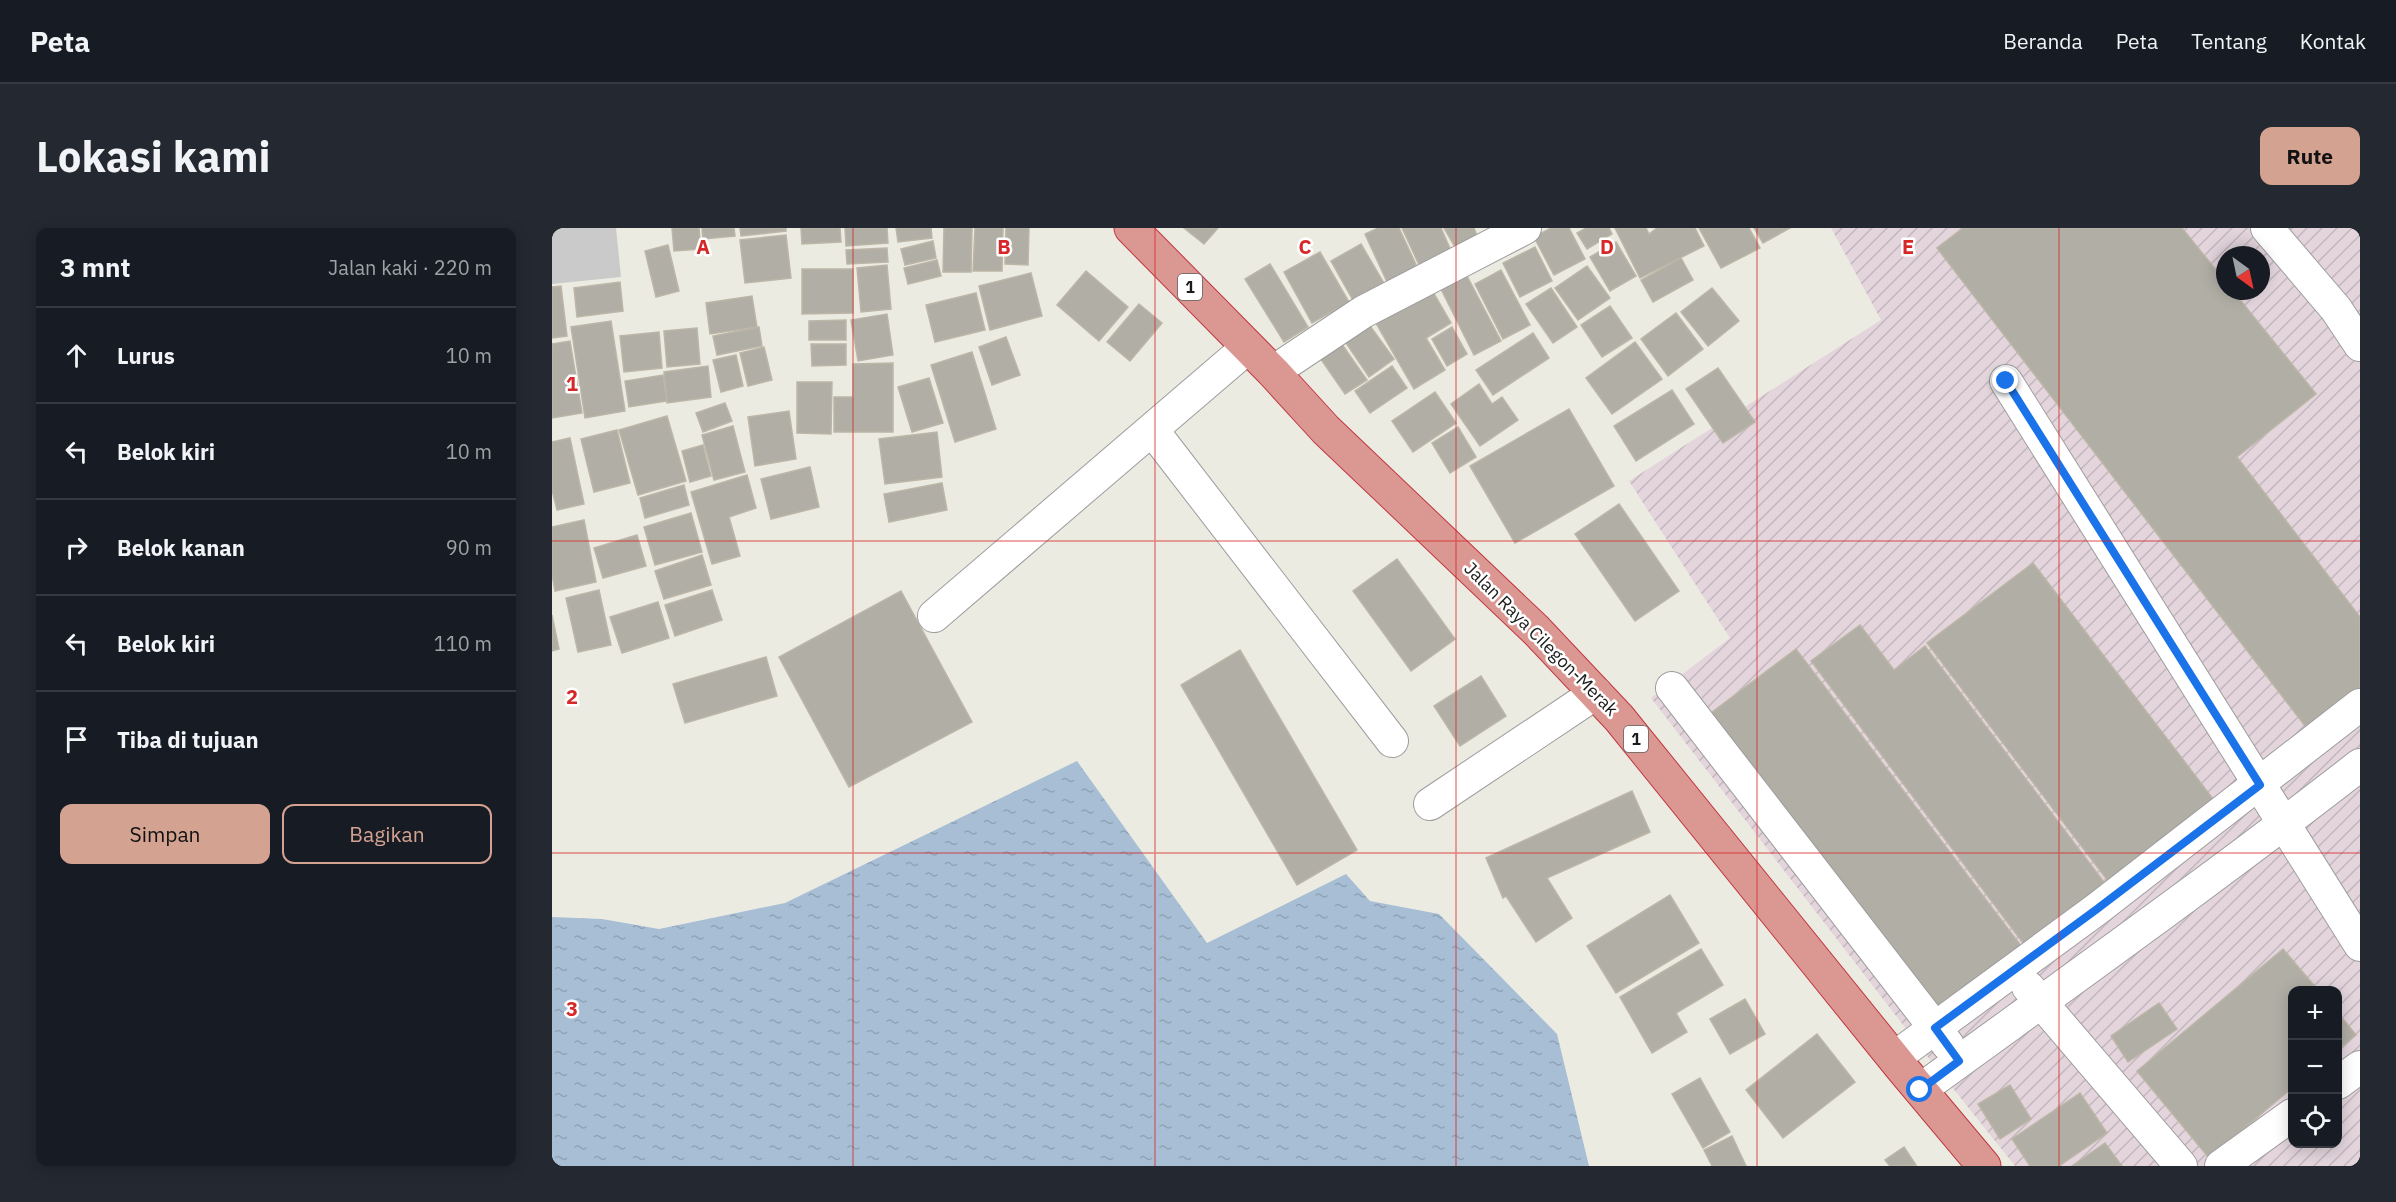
<!DOCTYPE html>
<html lang="id">
<head>
<meta charset="utf-8">
<style>
  body { margin:0; font-family:"IBM Plex Sans",sans-serif; background:#242831; color:#f1f3f6 }
  .controls { position:absolute; right:18px; bottom:18px; display:grid; overflow:hidden; border-radius:12px; box-shadow:0 3px 15px #0003 }
  .controls button { width:54px; height:54px; display:grid; place-items:center; padding:0; border:0; border-bottom:2px solid #363941; background:#171b24; color:#f1f3f6; font:30px sans-serif }
  .compass { position:absolute; left:1664px; top:18px; width:54px; height:54px; border-radius:50%; background:#171b24; box-shadow:0 3px 15px #0003; rotate:147deg }
  .stop { position:absolute; width:18px; height:18px; margin:-14px; border:4px solid #1a73e8; border-radius:50%; background:#fff }
  .stop.end { background:#1a73e8; border-color:#fff; box-shadow:0 2px 6px #0008 }
  .list { margin:0; padding:0; list-style:none }
  h2 { display:flex; justify-content:space-between; align-items:center; height:78px; margin:0; padding:0 24px; font-size:26px }
  h2 small { font-size:20px; font-weight:400; color:#9ea1a6 }
  .list li { display:grid; grid-template-columns:39px 1fr auto; gap:18px; align-items:center; box-sizing:border-box; height:96px; padding:0 24px; border-top:2px solid #363941 }
  .list b { display:block; font-size:22px; white-space:nowrap }
  .list em { font-size:20px; font-style:normal; color:#9ea1a6 }
  .actions { display:flex; gap:12px; padding:18px 24px }
  .actions a { flex:1; padding:14px 0; border:2px solid #d4a291; border-radius:12px; text-align:center; font-size:21px; color:#d4a291 }
  .actions .main { background:#d4a291; color:#111 }
  .icon { flex:none; width:33px; height:33px; fill:none; stroke:currentColor; stroke-width:2; stroke-linecap:round; stroke-linejoin:round }
  .map { position:relative; flex:none; width:1808px; height:938px; overflow:hidden; border-radius:12px }
  header { display:flex; align-items:center; gap:36px; box-sizing:border-box; height:84px; padding:0 30px; background:#171b24; border-bottom:2px solid #363941 }
  header strong { font-size:28px }
  nav { display:flex; gap:33px; margin-inline-start:auto; font-size:21px }
  .intro { display:flex; align-items:center; justify-content:space-between; box-sizing:border-box; height:144px; padding:0 36px }
  h1 { margin:0; font-size:42px }
  .button { padding:15px 27px; border-radius:12px; background:#d4a291; color:#111; font-size:21px; font-weight:700 }
  main { display:flex; gap:36px; padding:0 36px }
  aside { flex:1; background:#171b24; border-radius:12px; box-shadow:0 3px 15px #0003 }
  .map>svg:first-child { display:block }
</style>
</head>
<body>
<header>
<strong>Peta</strong>
<nav><a>Beranda</a><a>Peta</a><a>Tentang</a><a>Kontak</a></nav>
</header>
<div class="intro"><h1>Lokasi kami</h1><a class="button">Rute</a></div>
<main>
<aside>
<h2>3 mnt<small>Jalan kaki · 220 m</small></h2>
<ul class="list">
<li><svg class="icon" aria-label="ahead" viewBox="0 0 24 24"><path d="M12 20V5M6 11l6-6 6 6"/></svg><div><b>Lurus</b></div><em>10 m</em></li>
<li><svg class="icon" aria-label="left" viewBox="0 0 24 24"><path d="M17 20v-9H6M10 6l-5 5 5 5"/></svg><div><b>Belok kiri</b></div><em>10 m</em></li>
<li><svg class="icon" aria-label="right" viewBox="0 0 24 24"><path d="M7 20v-9h11M14 6l5 5-5 5"/></svg><div><b>Belok kanan</b></div><em>90 m</em></li>
<li><svg class="icon" aria-label="left" viewBox="0 0 24 24"><path d="M17 20v-9H6M10 6l-5 5 5 5"/></svg><div><b>Belok kiri</b></div><em>110 m</em></li>
<li><svg class="icon" aria-label="arrive" viewBox="0 0 24 24"><path d="M6 21V4h12l-3 4 3 4H6"/></svg><div><b>Tiba di tujuan</b></div></li>
</ul>
<div class="actions"><a class="main">Simpan</a><a>Bagikan</a></div>
</aside>
<div class="map">
<svg width="1808" height="938" viewBox="0 0 1808 938">
  <defs>
    <pattern id="industrial-furrows" width="10" height="10" patternUnits="userSpaceOnUse" patternTransform="scale(1.5)"><rect width="10" height="10" fill="#e4d5dd"/><path d="M-1 1l2-2M0 10L10 0M9 11l2-2" fill="none" stroke="#c3b6bd"/></pattern>
    <pattern id="water-ripples" width="26" height="14" patternUnits="userSpaceOnUse" patternTransform="scale(1.5)"><rect width="26" height="14" fill="#a7bed5"/><path d="M2 4q2-2 4 0t4 0M15 11q2-2 4 0t4 0" fill="none" stroke="#8fa3b6"/></pattern>
  </defs>
  <rect width="100%" height="100%" fill="#ecebe2"/>
  <!-- industrial -->
  <path fill="url(#industrial-furrows)" fill-rule="evenodd" d="M1279,0H1808V938H1463L1368,819L1099,470L1178,410L1077,253L1329,92ZM1673,27H1709V63H1673ZM1740,762H1786V916H1740Z"/>
  <!-- religious -->
  <path fill="#cacaca" d="M0,0H64L69,49L0,56Z"/>
  <!-- water -->
  <path fill="url(#water-ripples)" d="M525,533L655,715L794,646L818,673L887,686L1005,806L1037,938H0V689L50,691L107,701L233,675Z"/>
  <!-- building -->
  <g fill="#b1aea6" stroke="#bcb6a7" stroke-width="1.5">
    <path d="M120,0H147L149,21L122,23Z"/>
    <path d="M150,0H182L183,8L151,11Z"/>
    <path d="M188,0H234V3L189,8Z"/>
    <path d="M249,0H288L289,14L250,16Z"/>
    <path d="M293,0H335L336,15L294,18Z"/>
    <path d="M344,0H379L380,10L346,14Z"/>
    <path d="M392,0H420L419,44H391Z"/>
    <path d="M423,0H451L450,43H421Z"/>
    <path d="M454,0H477L476,37L453,36Z"/>
    <path d="M632,0H666L652,16Z"/>
    <path d="M826,0H847L867,43L836,56L813,6Z"/>
    <path d="M850,0H889L900,25L868,39Z"/>
    <path d="M892,0H922L925,8L903,19Z"/>
    <path d="M999,0H1017L1033,31L1002,47L982,9Z"/>
    <path d="M1034,0H1057L1060,6L1035,21L1025,5Z"/>
    <path d="M1063,0H1094L1097,6L1105,0H1143L1152,18L1088,50Z"/>
    <path d="M1147,0H1197L1208,20L1169,40Z"/>
    <path d="M1202,0H1238L1211,15Z"/>
    <path d="M1411,0H1630L1673,53V63H1681L1764,166L1685,229L1808,389V471L1760,507L1385,20Z"/>
    <path d="M234,7L239,50L193,55L188,12Z"/>
    <path d="M381,13L384,30L353,37L349,21Z"/>
    <path d="M1064,14L1084,48L1058,63L1038,29Z"/>
    <path d="M809,16L833,57L802,74L779,33Z"/>
    <path d="M116,17L127,63L104,69L93,23Z"/>
    <path d="M983,19L1000,53L968,69L951,35Z"/>
    <path d="M335,20L336,34L295,36L294,22Z"/>
    <path d="M768,24L797,74L760,95L732,44Z"/>
    <path d="M1129,30L1141,52L1101,74L1089,52Z"/>
    <path d="M385,32L389,48L356,56L352,40Z"/>
    <path d="M718,36L756,99L732,114L693,51Z"/>
    <path d="M335,37L339,81L309,84L305,40Z"/>
    <path d="M1035,38L1058,70L1026,92L1003,60Z"/>
    <path d="M250,41H301V85L250,86Z"/>
    <path d="M949,42L978,97L951,111L923,56Z"/>
    <path d="M534,43L576,79L547,113L505,77Z"/>
    <path d="M479,45L490,88L438,102L427,58Z"/>
    <path d="M915,48L949,113L922,127L889,61Z"/>
    <path d="M68,54L71,83L25,89L22,60Z"/>
    <path d="M877,57L899,95L874,110L893,142L862,161L821,90Z"/>
    <path d="M9,58L15,108L0,110V59Z"/>
    <path d="M999,60L1025,99L1001,115L974,76Z"/>
    <path d="M1160,60L1187,93L1156,118L1129,84Z"/>
    <path d="M424,65L433,102L383,114L374,77Z"/>
    <path d="M200,68L205,99L158,106L154,75Z"/>
    <path d="M587,76L610,95L578,133L555,114Z"/>
    <path d="M1058,78L1080,110L1050,129L1029,97Z"/>
    <path d="M1124,85L1151,121L1116,148L1089,111Z"/>
    <path d="M335,86L341,127L306,133L299,92Z"/>
    <path d="M294,92V112H257V93Z"/>
    <path d="M59,93L73,183L33,190L19,99Z"/>
    <path d="M816,95L842,131L817,149L792,112Z"/>
    <path d="M207,99L210,118L165,127L161,108Z"/>
    <path d="M900,99L915,126L895,138L880,111Z"/>
    <path d="M145,100L148,136L115,139L112,103Z"/>
    <path d="M107,104L110,140L72,144L68,108Z"/>
    <path d="M981,105L997,130L941,167L924,142Z"/>
    <path d="M454,109L468,147L440,157L427,119Z"/>
    <path d="M787,112L815,152L793,166L766,127Z"/>
    <path d="M18,113L30,185L0,190V116Z"/>
    <path d="M1083,114L1110,151L1060,186L1034,150Z"/>
    <path d="M259,116H294V137L260,138Z"/>
    <path d="M212,119L220,152L196,158L188,125Z"/>
    <path d="M420,124L444,201L403,214L379,137Z"/>
    <path d="M184,127L191,158L169,164L161,132Z"/>
    <path d="M341,135V204H282V169H301V136Z"/>
    <path d="M156,138L159,169L115,175L112,144Z"/>
    <path d="M840,138L855,160L818,185L803,163Z"/>
    <path d="M1166,140L1203,194L1171,215L1134,161Z"/>
    <path d="M111,147L115,173L77,179L73,153Z"/>
    <path d="M377,150L391,195L360,204L346,159Z"/>
    <path d="M245,154H280L279,206L245,205Z"/>
    <path d="M927,156L940,176L950,169L966,192L928,218L899,176Z"/>
    <path d="M1120,162L1142,196L1084,233L1062,198Z"/>
    <path d="M883,164L904,195L861,224L840,193Z"/>
    <path d="M173,175L180,193L151,204L144,185Z"/>
    <path d="M1017,181L1062,258L963,315L918,238Z"/>
    <path d="M237,183L244,231L203,238L196,189Z"/>
    <path d="M115,188L134,253L86,267L67,202Z"/>
    <path d="M181,198L193,244L162,252L150,207Z"/>
    <path d="M906,199L924,229L898,245L880,215Z"/>
    <path d="M65,202L78,255L42,264L29,211Z"/>
    <path d="M385,204L390,249L333,256L327,211Z"/>
    <path d="M18,210L32,276L5,282L0,262V214Z"/>
    <path d="M151,217L159,248L138,254L130,223Z"/>
    <path d="M258,239L267,279L219,291L209,251Z"/>
    <path d="M195,247L204,280L177,289L188,328L160,336L139,264Z"/>
    <path d="M390,255L395,282L337,294L332,266Z"/>
    <path d="M132,257L137,277L93,290L88,270Z"/>
    <path d="M1067,276L1127,363L1083,393L1023,306Z"/>
    <path d="M139,285L150,324L103,337L92,299Z"/>
    <path d="M32,292L44,354L3,363L0,346V299Z"/>
    <path d="M85,307L94,338L51,350L42,320Z"/>
    <path d="M150,327L159,357L112,371L103,343Z"/>
    <path d="M845,331L903,411L859,443L801,363Z"/>
    <path d="M1481,335L1668,580L1562,661L1375,415Z"/>
    <path d="M47,362L59,417L26,424L14,370Z"/>
    <path d="M160,362L170,392L123,408L113,377Z"/>
    <path d="M349,363L420,494L297,559L227,429Z"/>
    <path d="M106,374L117,410L70,425L58,389Z"/>
    <path d="M0,387L7,421L0,423Z"/>
    <path d="M1308,397L1342,442L1373,418L1558,662L1477,723L1259,433Z"/>
    <path d="M1244,421L1476,727L1391,792L1159,485Z"/>
    <path d="M688,422L805,622L745,657L629,457Z"/>
    <path d="M214,429L225,468L133,495L121,456Z"/>
    <path d="M929,448L954,488L908,518L882,478Z"/>
    <path d="M1080,563L1098,604L995,650L1020,690L984,714L954,668L951,670L934,630Z"/>
    <path d="M1118,667L1147,715L1064,765L1035,718Z"/>
    <path d="M1149,721L1171,757L1124,785L1135,804L1100,825L1068,769Z"/>
    <path d="M1731,721L1766,762H1740V860L1657,930L1585,843Z"/>
    <path d="M1193,771L1213,806L1178,826L1158,791Z"/>
    <path d="M1607,775L1625,801L1576,834L1559,808Z"/>
    <path d="M1786,785L1804,807L1786,822Z"/>
    <path d="M1265,806L1303,854L1231,910L1194,862Z"/>
    <path d="M1148,850L1178,904L1151,920L1120,866Z"/>
    <path d="M1458,857L1479,891L1448,911L1426,876Z"/>
    <path d="M1528,865L1555,905L1507,938H1478L1460,911Z"/>
    <path d="M1180,908L1194,938H1160L1152,922Z"/>
    <path d="M1553,915L1570,938H1520Z"/>
    <path d="M1352,919L1364,937L1338,938L1333,932Z"/>
  </g>
  <g fill="none" stroke-linecap="round" stroke-linejoin="round">
    <!-- minor casing -->
    <g stroke="#9d9d9d" stroke-width="34">
      <g id="minor">
        <path d="M1715,0L1784,81L1808,117"/>
        <path d="M721,144L811,84L973,0"/>
        <path d="M1454,153L1808,717"/>
        <path d="M601,203L840,513"/>
        <path d="M382,388L696,119"/>
        <path d="M1120,460L1396,817"/>
        <path d="M878,576L1044,465"/>
        <path d="M1476,759L1629,938"/>
        <path d="M1342,830L1545,681L1808,477"/>
        <path d="M1786,855L1808,839"/>
        <path d="M1368,862C1515,755 1664,649 1808,537"/>
        <path d="M1669,938L1740,887"/>
      </g>
    </g>
    <!-- highway casing -->
    <g stroke="#c23741" stroke-width="35">
      <path id="highway" d="M579,0L721,144L774,202L984,402L1067,490L1349,839L1432,938"/>
    </g>
    <!-- minor -->
    <use href="#minor" stroke="#fff" stroke-width="32"/>
    <!-- highway -->
    <use href="#highway" stroke="#db9892" stroke-width="33"/>
  </g>
  <g fill="none" stroke-linecap="round" stroke-linejoin="round">
    <!-- route -->
    <path stroke="#1a73e8" stroke-width="8" d="M1368,862L1407,833L1383,800L1545,681L1708,557L1454,153"/>
  </g>
  <!-- grid -->
  <path fill="none" stroke="#d62828" stroke-width="1.5" stroke-opacity="0.55" d="M301,0V938M603,0V938M904,0V938M1205,0V938M1507,0V938M0,313H1808M0,625H1808"/>
  <g text-anchor="middle" stroke-width="5" stroke-linejoin="round" paint-order="stroke">
    <!-- shield labels -->
    <g fill="#fff" stroke="#606060" stroke-width="1.5">
      <rect x="626" y="46" width="24" height="26" rx="4.5"/>
      <rect x="1072" y="498" width="24" height="26" rx="4.5"/>
    </g>
    <g font-size="16" font-weight="bold" fill="#1c1c1c">
      <text x="638" y="65">1</text>
      <text x="1084" y="517">1</text>
    </g>
    <!-- street labels -->
    <g font-size="18" fill="#1c1c1c" stroke="#fff">
      <text transform="translate(989 411) rotate(45)" y="6">Jalan Raya Cilegon-Merak</text>
    </g>
  </g>
  <g font-size="20" text-anchor="middle" font-weight="bold" fill="#d62828" stroke="#fff" stroke-width="5" stroke-linejoin="round" paint-order="stroke">
    <text x="151" y="26">A</text>
    <text x="452" y="26">B</text>
    <text x="753" y="26">C</text>
    <text x="1055" y="26">D</text>
    <text x="1356" y="26">E</text>
    <text x="20" y="163">1</text>
    <text x="20" y="476">2</text>
    <text x="20" y="788">3</text>
  </g>
</svg>
<div class="controls">
<button>+</button>
<button>−</button>
<button><svg class="icon" aria-label="locate" viewBox="0 0 24 24"><circle cx="12" cy="12" r="6"/><path d="M12 2v4M12 18v4M2 12h4M18 12h4"/></svg></button>
</div>
<svg class="compass" viewBox="-18 -18 36 36"><path d="M0-13l5 13h-10z" fill="#e53935"/><path d="M0 13l5-13h-10z" fill="#9ea1a6"/></svg>
<div class="stop" style="left:1368px;top:862px"></div>
<div class="stop end" style="left:1454px;top:153px"></div>
</div>
</main>
</body>
</html>
